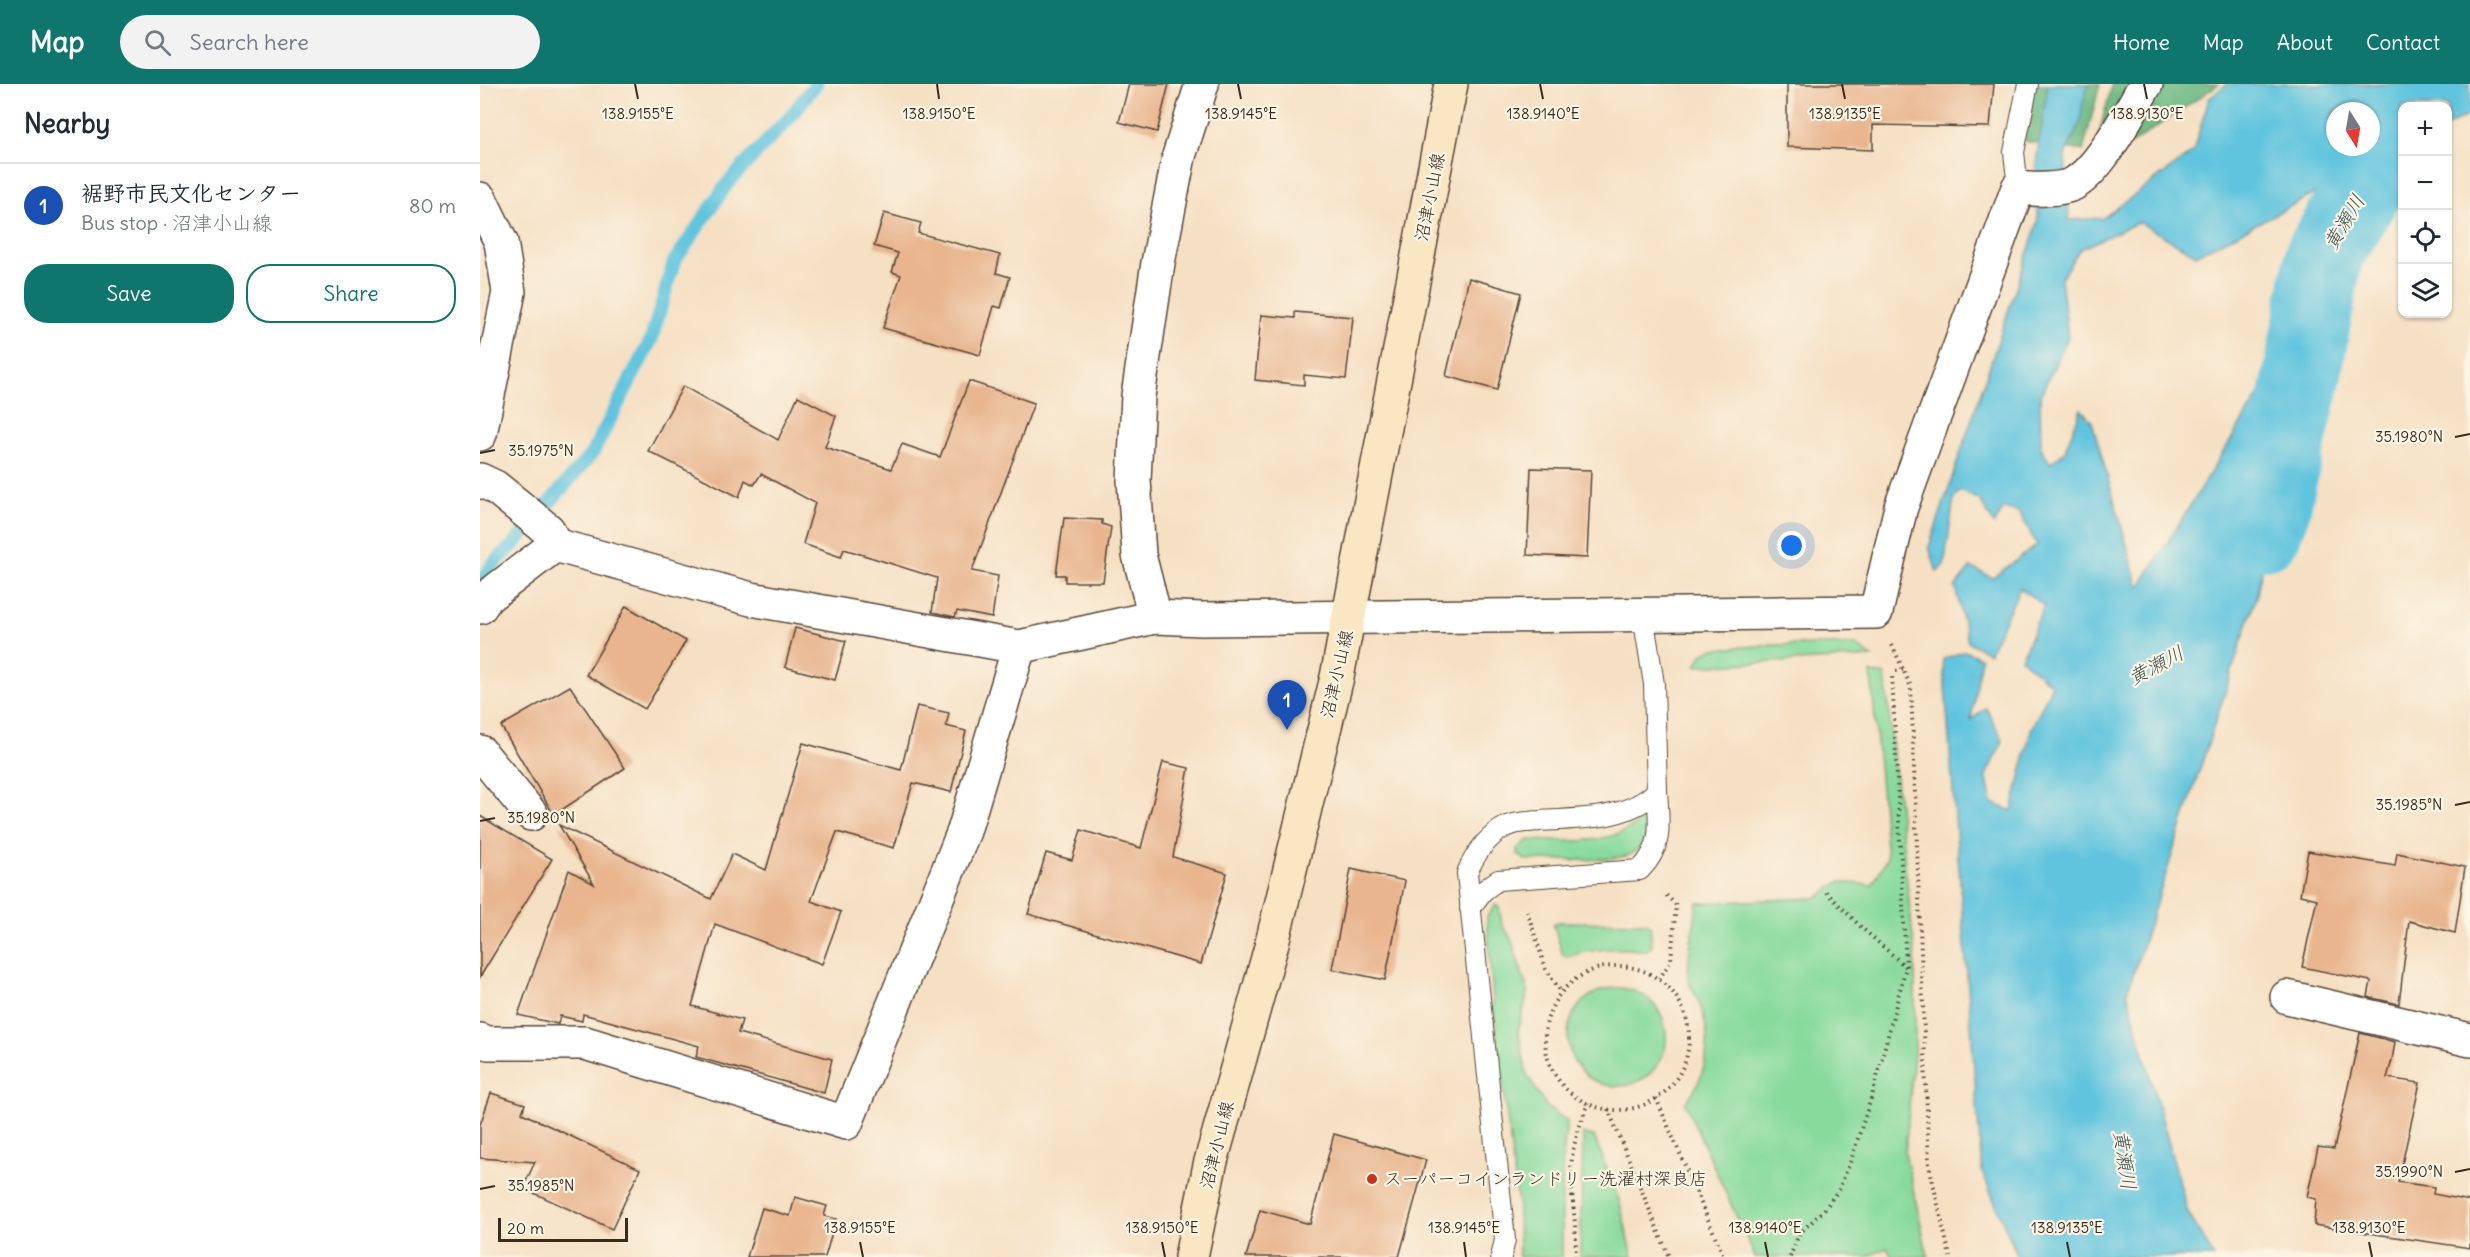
<!DOCTYPE html>
<html lang="en">
<head>
<meta charset="utf-8">
<style>
  body { margin:0; font-family:Delius,"Klee One",sans-serif; background:#f2f2f3; color:#1f2937 }
  .controls { position:absolute; right:18px; top:18px; display:grid; overflow:hidden; border-radius:12px; box-shadow:0 2px 4px #0004 }
  .controls button { width:54px; height:54px; display:grid; place-items:center; padding:0; border:0; border-bottom:2px solid #e0e1e3; background:#fff; color:#1f2937; font:30px sans-serif }
  .compass { position:absolute; left:1846px; top:18px; width:54px; height:54px; border-radius:50%; background:#fff; box-shadow:0 2px 4px #0004; rotate:169deg }
  .scale { position:absolute; left:18px; bottom:15px; width:130px; box-sizing:border-box; padding-left:6px; border:3px solid #3b2a1e; border-top:0; font-size:16px; line-height:21px; white-space:nowrap; color:#3b2a1e; -webkit-text-stroke:4px #fcf5e5; paint-order:stroke }
  .you { position:absolute; left:1312px; top:462px; width:21px; height:21px; margin:-15px; border:4px solid #fff; border-radius:50%; background:#1a73e8; box-shadow:0 0 0 9px #1a73e833 }
  .badge { display:grid; place-items:center; width:39px; height:39px; border-radius:50%; background:#0f766e; color:#fff; font-size:20px; font-weight:700 }
  .pin { position:absolute; translate:-50% -50px; filter:drop-shadow(0 2px 3px #0008) }
  .pin::after { content:''; position:absolute; top:32px; width:21px; height:18px; background:inherit; clip-path:polygon(0 0,100% 0,50% 100%) }
  .list { margin:0; padding:0; list-style:none }
  h2 { display:flex; justify-content:space-between; align-items:center; height:78px; margin:0; padding:0 24px; font-size:26px }
  h2 small { font-size:20px; font-weight:400; color:#747a83 }
  .list li { display:grid; grid-template-columns:39px 1fr auto; gap:18px; align-items:center; box-sizing:border-box; height:84px; padding:0 24px; border-top:2px solid #e0e1e3 }
  .list b { display:block; font-size:22px; white-space:nowrap }
  .list p { margin:0; font-size:20px; white-space:nowrap; color:#747a83 }
  .list em { font-size:20px; font-style:normal; color:#747a83 }
  .actions { display:flex; gap:12px; padding:18px 24px }
  .actions a { flex:1; padding:14px 0; border:2px solid #0f766e; border-radius:24px; text-align:center; font-size:21px; color:#0f766e }
  .actions .main { background:#0f766e; color:#fff }
  .icon { flex:none; width:33px; height:33px; fill:none; stroke:currentColor; stroke-width:2; stroke-linecap:round; stroke-linejoin:round }
  .map { position:relative; flex:none; width:1990px; height:1173px; overflow:hidden }
  header { display:flex; align-items:center; gap:36px; box-sizing:border-box; height:84px; padding:0 30px; background:#0f766e; color:#fff }
  header strong { font-size:28px }
  nav { display:flex; gap:33px; margin-inline-start:auto; font-size:21px }
  .search { width:420px; height:54px; background:#f2f2f3; display:flex; align-items:center; gap:15px; box-sizing:border-box; padding:0 21px; border-radius:33px; color:#747a83; font-size:22px }
  main { display:flex }
  aside { flex:1; background:#fff }
  .map>svg:first-child { display:block }
</style>
</head>
<body>
<header>
<strong>Map</strong>
<div class="search"><svg class="icon" aria-label="search" viewBox="0 0 24 24"><circle cx="10" cy="10" r="6"/><path d="M15 15l6 6"/></svg>Search here</div>
<nav><a>Home</a><a>Map</a><a>About</a><a>Contact</a></nav>
</header>
<main>
<aside>
<h2>Nearby<small></small></h2>
<ul class="list">
<li><span class="badge" style="background:#1a4fb4">1</span><div><b>裾野市民文化センター</b><p>Bus stop · 沼津小山線</p></div><em>80 m</em></li>
</ul>
<div class="actions"><a class="main">Save</a><a>Share</a></div>
</aside>
<div class="map">
<svg width="1990" height="1173" viewBox="0 0 1990 1173">
  <rect width="100%" height="100%" fill="#fcf5e5"/>
  <filter id="ink" filterUnits="userSpaceOnUse"><feTurbulence type="fractalNoise" baseFrequency=".0167" numOctaves="2"/><feDisplacementMap in="SourceGraphic" scale="12" xChannelSelector="R" yChannelSelector="G"/><feConvolveMatrix kernelMatrix="1 2 1 2 8 2 1 2 1" color-interpolation-filters="sRGB"/></filter>
  <filter id="wash" filterUnits="userSpaceOnUse"><feTurbulence type="fractalNoise" baseFrequency=".008" numOctaves="4" result="noise"/><feDisplacementMap in="SourceGraphic" scale="24" xChannelSelector="R" yChannelSelector="G"/><feGaussianBlur stdDeviation="1.35" result="paint"/><feColorMatrix in="noise" values="0 0 0 0 0 0 0 0 0 0 0 0 0 0 0 0 0 1.4 0 .05"/><feComposite in="paint" operator="in"/></filter>
  <g filter="url(#wash)">
    <rect width="100%" height="100%" fill="#f5e0c3"/>
    <!-- green -->
    <g fill="#87da9c" stroke="#61825d" stroke-width="1.5">
      <path d="M1292,561H1376L1392,573L1216,582L1223,569L1233,565Z"/>
      <path d="M1391,589L1405,591L1435,873V959L1425,1069L1448,1173H1412L1407,1164L1387,1173H1275L1205,1019C1229,990 1233,953 1219,918C1216,910 1208,901 1208,893C1207,872 1215,840 1217,819L1336,814L1359,798L1392,801L1407,774Z"/>
      <path d="M1170,731C1170,746 1165,764 1149,771C1131,778 1067,776 1045,776L1038,770L1037,765L1048,756C1073,757 1104,759 1128,753C1144,750 1157,740 1170,731Z"/>
      <path d="M1015,821L1019,822L1022,841L1031,854L1048,908L1038,945L1047,991L1067,1023L1087,1037L1082,1080V1173H1039L1038,1120L1014,929L1007,833Z"/>
      <path d="M1078,838L1166,839L1170,842L1172,862L1167,867C1139,863 1115,864 1087,873L1083,871L1073,840Z"/>
      <circle cx="1137" cy="953" r="49"/>
      <path d="M1103,1050L1114,1052L1139,1116L1153,1173H1100Z"/>
    </g>
    <!-- forest -->
    <g fill="#6dba84" stroke="#547251" stroke-width="1.5">
      <path d="M1547,0H1620L1603,67L1545,57Z"/>
      <path d="M1632,0H1739L1609,89Z"/>
    </g>
    <!-- water -->
    <path fill="#60c4de" stroke="#4e777e" stroke-width="1.5" fill-rule="evenodd" d="M1568,0H1608L1602,23L1601,37L1585,71L1589,136L1623,134L1713,68L1729,15L1747,0H1990V30L1968,42V22H1922V65L1716,171L1659,138L1600,165L1581,194L1588,253L1560,312L1561,364L1570,379L1584,369L1601,325L1612,338L1659,504L1834,222L1777,510L1647,909L1708,1129L1734,1173H1538L1502,1088L1463,575L1485,567L1501,574L1491,636L1506,624L1523,657L1506,691L1512,719L1532,727L1551,646L1572,601L1541,575L1564,522L1540,504L1509,569L1488,558L1475,503L1491,483L1512,494L1557,461L1539,428L1524,424L1514,440L1500,416L1480,407L1474,414L1464,482L1457,488L1449,463L1558,138L1556,78ZM1855,27H1891V63H1855Z"/>
    <g fill="none" stroke-linecap="round" stroke-linejoin="round">
      <!-- stream -->
      <path stroke="#60c4de" stroke-width="14" d="M0,500L13,480L34,460L113,368L171,256L194,178L247,100L309,34L336,0"/>
      <!-- river -->
      <path stroke="#60c4de" stroke-width="78" d="M1783,447L1791,425L1821,298L1844,171L1887,99L1890,63"/>
    </g>
    <g id="blocks">
      <!-- building -->
      <g fill="#e8b58e">
        <path d="M649,0H689L677,48L639,38Z"/>
        <path d="M1307,0H1514L1510,43L1393,41V66L1307,63Z"/>
        <path d="M404,129L441,139L438,149L520,171L516,189L530,193L521,224L514,222L500,271L403,244L421,191L412,188L418,169L394,162Z"/>
        <path d="M989,194L1041,209L1017,306L966,292Z"/>
        <path d="M815,228L873,233L866,295L824,291V301L775,296L781,231L815,234Z"/>
        <path d="M489,297L554,319L492,487L518,492L512,534L477,527L475,533L452,528L457,494L364,465L361,473L323,460L335,419L281,390L274,401L265,396L259,413L168,367L203,302L298,356L318,312L356,332L345,363L411,385L422,360L460,373Z"/>
        <path d="M1051,384L1111,386L1107,474L1047,471Z"/>
        <path d="M584,434L622,436V440L631,443L623,498H585V491H576Z"/>
        <path d="M146,522L206,557L165,625L106,591Z"/>
        <path d="M315,544L366,557L355,596L305,583Z"/>
        <path d="M90,602L145,684L74,731L21,642Z"/>
        <path d="M437,622L469,629L466,642L486,647L471,708L433,699L414,764L357,748L331,817L361,828L342,880L235,840L212,922L262,936L258,949L352,975L344,1009L216,973L219,962L103,930L102,937L80,932L78,940L38,931L89,786L114,800L79,741L231,815L252,770L286,786L323,659L421,686Z"/>
        <path d="M683,678L709,684L693,773L747,789L721,880L548,830L566,769L592,776L601,746L661,764Z"/>
        <path d="M0,732L72,775L0,893Z"/>
        <path d="M1828,767L1915,782L1917,769L1985,783L1975,849L1929,837L1919,920L1888,913L1891,897L1822,883L1837,815L1820,811Z"/>
        <path d="M871,785L925,797L905,896L852,885Z"/>
        <path d="M1880,949L1915,958L1912,976L1907,994L1940,999L1918,1098L1954,1103L1953,1110L1990,1117V1164L1834,1141L1836,1115L1827,1113L1838,1063L1854,1065Z"/>
        <path d="M11,1009L45,1020L42,1029L160,1085L132,1145L43,1104L55,1078L0,1074V1041Z"/>
        <path d="M854,1050L946,1076L919,1173H766L780,1126L830,1140Z"/>
        <path d="M315,1113L347,1122L344,1132L356,1135L345,1173H267L282,1124L310,1132Z"/>
      </g>
    </g>
  </g>
  <g filter="url(#ink)">
    <use href="#blocks" fill-opacity="0" stroke="#574537" stroke-width="1.5"/>
    <g fill="none" stroke-linecap="round" stroke-linejoin="round">
      <!-- service casing -->
      <g stroke="#574537" stroke-width="22">
        <g id="service">
          <path d="M1538,104L1534,68L1548,0"/>
          <path d="M990,824L1003,807L1018,796L1160,786C1184,762 1179,739 1177,707"/>
          <path d="M1021,1173L1025,1156L987,789C994,772 1004,757 1020,746C1032,738 1046,738 1060,737C1101,734 1145,737 1177,707L1174,600L1163,531"/>
        </g>
      </g>
      <!-- minor casing -->
      <g stroke="#574537" stroke-width="36">
        <g id="minor">
          <path d="M0,115L21,158L29,208L0,350"/>
          <path d="M0,396L15,403L68,446L75,461"/>
          <path d="M0,523L7,513L75,461L271,515L539,563L675,533L722,535L1396,528L1421,423L1538,104C1552,106 1581,106 1593,100C1621,85 1649,28 1666,0"/>
          <path d="M675,533L659,471L654,396L658,312L678,179L699,72L722,0"/>
          <path d="M0,668L51,730"/>
          <path d="M1807,913L1990,956"/>
          <path d="M0,956L8,959H105L366,1039L484,747L539,563"/>
        </g>
      </g>
      <!-- secondary casing -->
      <g stroke="#574537" stroke-width="36">
        <path id="secondary" d="M711,1173L730,1081L791,863L857,593L971,0"/>
      </g>
      <!-- path -->
      <g stroke="#574537" stroke-width="4" stroke-dasharray="1.5 4.5" stroke-linecap="butt">
        <path d="M1412,561L1431,603L1449,1081L1470,1173"/>
        <path d="M1416,587L1423,586"/>
        <path d="M1346,808L1382,844L1426,883"/>
        <path d="M1047,827L1066,885L1081,908"/>
        <circle cx="1137" cy="954" r="72"/>
        <path d="M1179,895L1191,877L1196,821L1184,809"/>
        <path d="M1176,1014L1244,1173"/>
        <path d="M1128,1025L1189,1173"/>
        <path d="M1095,1173C1098,1144 1091,1117 1091,1088C1091,1064 1100,1041 1108,1019"/>
        <path d="M1310,1173L1319,1150L1344,1126L1359,1105L1371,1076L1393,1008L1426,883L1412,590"/>
      </g>
      <!-- service -->
      <use href="#service" stroke="#fff" stroke-width="20"/>
      <!-- minor -->
      <use href="#minor" stroke="#fff" stroke-width="33"/>
      <!-- secondary -->
      <use href="#secondary" stroke="#f9e7c3" stroke-width="33"/>
    </g>
  </g>
  <!-- ticks -->
  <path fill="none" stroke="#3b2a1e" stroke-width="2" d="M155,0L158,15M457,0L459,15M758,0L761,15M1060,0L1063,15M1362,0L1365,15M1664,0L1667,15M1975,353L1990,350M0,369L15,366M1975,721L1990,718M0,737L15,734M1975,1088L1990,1085M0,1105L15,1102M380,1158L383,1173M682,1158L685,1173M984,1158L986,1173M1285,1158L1288,1173M1587,1158L1590,1173M1889,1158L1892,1173"/>
  <!-- markers -->
  <circle fill="#c8321e" stroke="#fcf5e5" stroke-width="2" cx="892" cy="1095" r="6"/>
  <g text-anchor="middle" stroke-width="4.5" stroke-linejoin="round" paint-order="stroke">
    <!-- street labels -->
    <g font-size="18" fill="#3b2a1e" stroke="#fcf5e5">
      <text transform="translate(950 113) rotate(-79)" y="6">沼津小山線</text>
      <text transform="translate(857 590) rotate(-77)" y="6">沼津小山線</text>
      <text transform="translate(737 1061) rotate(-76)" y="6">沼津小山線</text>
    </g>
    <!-- poi labels -->
    <g font-size="18" fill="#3b2a1e" stroke="#fcf5e5" text-anchor="start">
      <text x="904" y="1101">スーパーコインランドリー洗濯村深良店</text>
    </g>
    <!-- water labels -->
    <g font-size="20" font-style="italic" fill="#465858" stroke="#fcf5e5">
      <text transform="translate(1864 138) rotate(-59)" y="7">黄瀬川</text>
      <text transform="translate(1676 581) rotate(-28)" y="7">黄瀬川</text>
      <text transform="translate(1645 1076) rotate(82)" y="7">黄瀬川</text>
    </g>
  </g>
  <g font-size="15" text-anchor="middle" fill="#3b2a1e" stroke="#fcf5e5" stroke-width="4.5" stroke-linejoin="round" paint-order="stroke">
    <text x="158" y="35">138.9155°E</text>
    <text x="459" y="35">138.9150°E</text>
    <text x="761" y="35">138.9145°E</text>
    <text x="1063" y="35">138.9140°E</text>
    <text x="1365" y="35">138.9135°E</text>
    <text x="1667" y="35">138.9130°E</text>
    <text x="1929" y="358">35.1980°N</text>
    <text x="61" y="372">35.1975°N</text>
    <text x="1929" y="726">35.1985°N</text>
    <text x="61" y="739">35.1980°N</text>
    <text x="1929" y="1093">35.1990°N</text>
    <text x="61" y="1107">35.1985°N</text>
    <text x="380" y="1149">138.9155°E</text>
    <text x="682" y="1149">138.9150°E</text>
    <text x="984" y="1149">138.9145°E</text>
    <text x="1285" y="1149">138.9140°E</text>
    <text x="1587" y="1149">138.9135°E</text>
    <text x="1889" y="1149">138.9130°E</text>
  </g>
</svg>
<div class="controls">
<button>+</button>
<button>−</button>
<button><svg class="icon" aria-label="locate" viewBox="0 0 24 24"><circle cx="12" cy="12" r="6"/><path d="M12 2v4M12 18v4M2 12h4M18 12h4"/></svg></button>
<button><svg class="icon" aria-label="layers" viewBox="0 0 24 24"><path d="M12 4l9 5-9 5-9-5zM3 14l9 5 9-5"/></svg></button>
</div>
<svg class="compass" viewBox="-18 -18 36 36"><path d="M0-13l5 13h-10z" fill="#e53935"/><path d="M0 13l5-13h-10z" fill="#747a83"/></svg>
<div class="scale">20 m</div>
<div class="you"></div>
<div class="pin badge" style="left:807px;top:646px;background:#1a4fb4">1</div>
</div>
</main>
</body>
</html>
